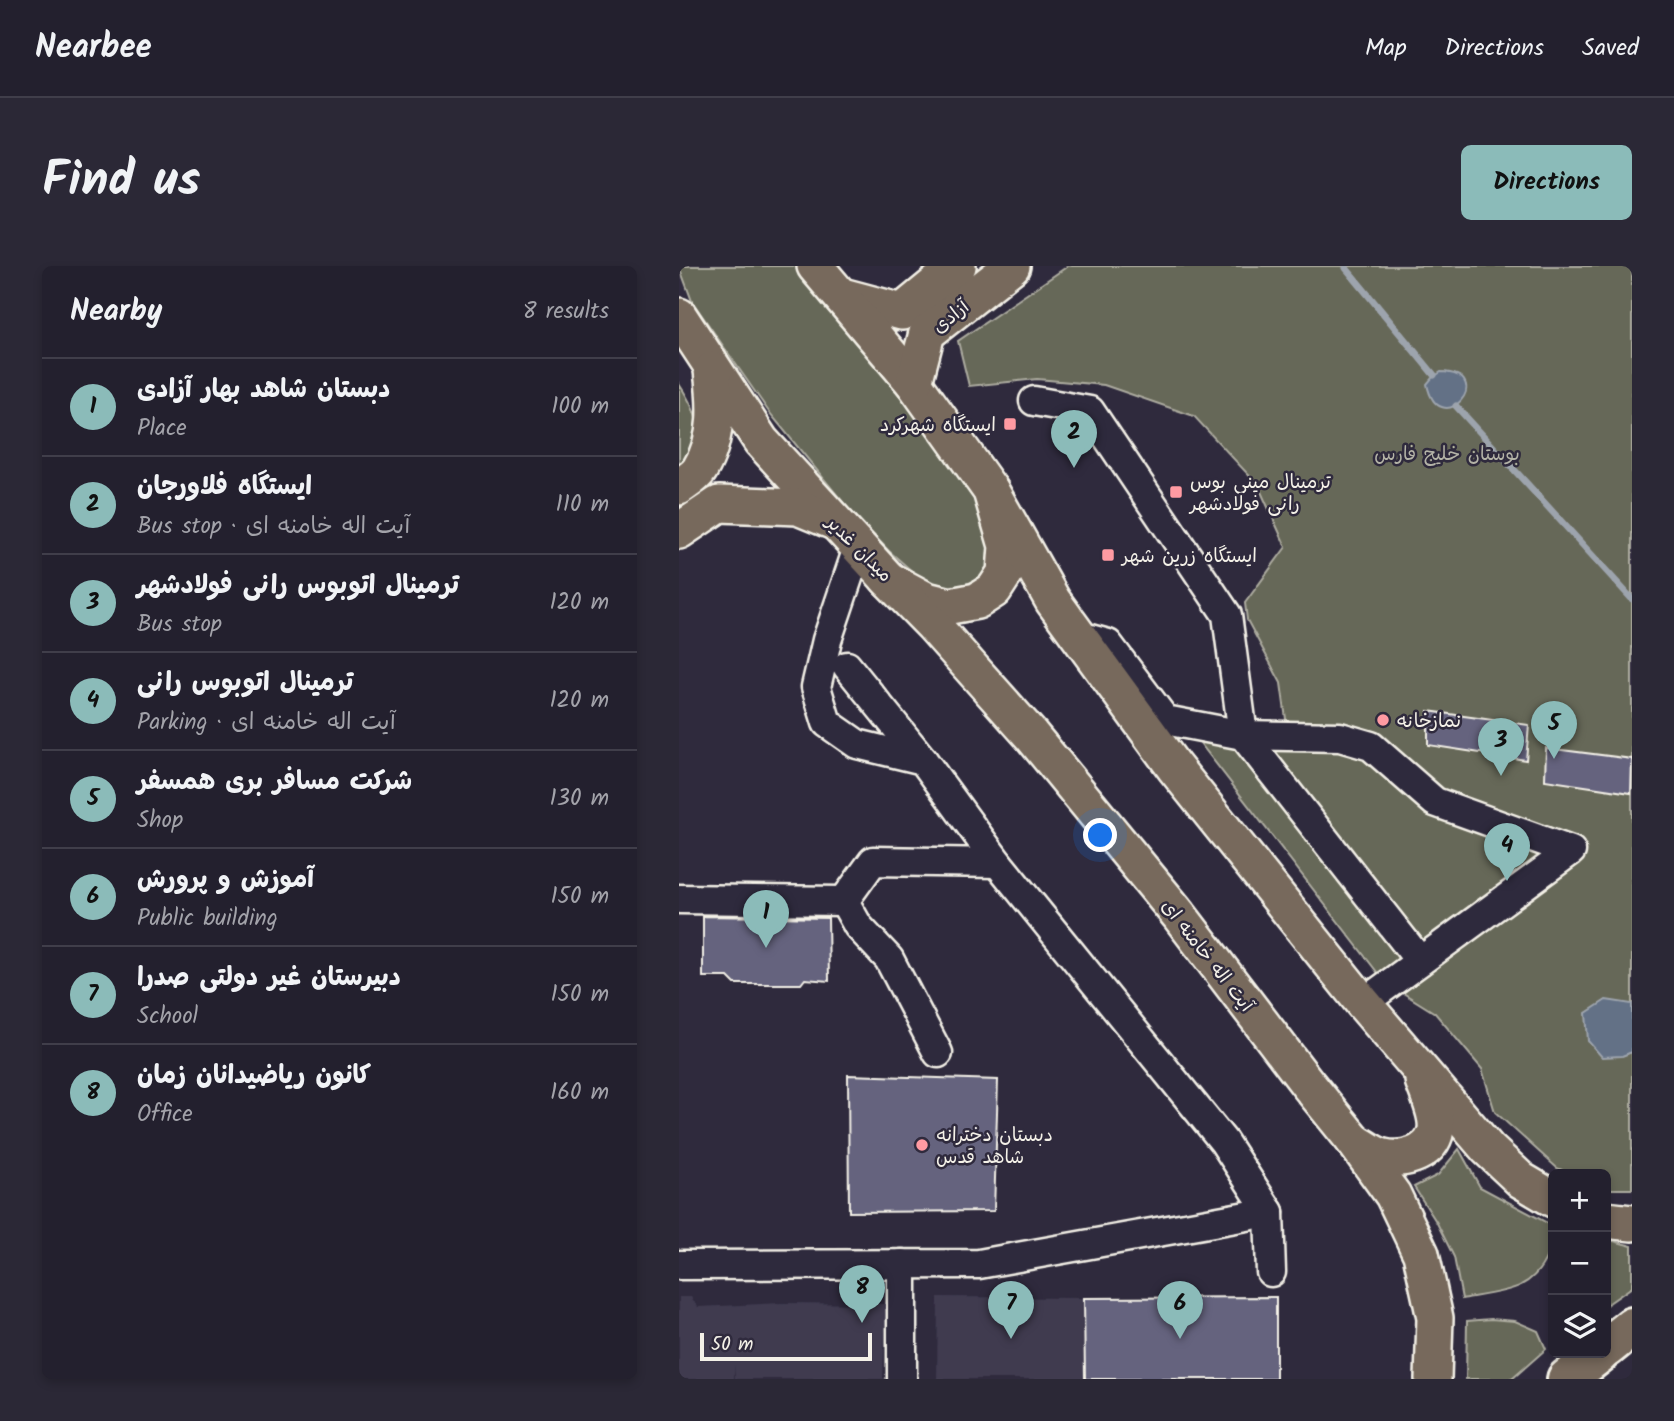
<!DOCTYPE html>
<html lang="en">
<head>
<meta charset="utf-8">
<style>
  body { margin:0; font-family:Kalam,"Playpen Sans Arabic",sans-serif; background:#2b2836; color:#f1f3f6 }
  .controls { position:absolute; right:21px; bottom:21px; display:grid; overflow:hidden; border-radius:10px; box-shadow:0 4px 10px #0003 }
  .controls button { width:63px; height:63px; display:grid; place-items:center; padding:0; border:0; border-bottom:2px solid #403e4a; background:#23202e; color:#f1f3f6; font:35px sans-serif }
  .scale { position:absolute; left:21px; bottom:18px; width:172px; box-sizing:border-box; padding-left:7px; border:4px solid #f4f1e8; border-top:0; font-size:19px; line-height:24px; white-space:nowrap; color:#f4f1e8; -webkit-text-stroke:5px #2f2a3d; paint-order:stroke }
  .you { position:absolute; left:422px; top:570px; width:24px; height:24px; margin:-18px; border:5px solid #fff; border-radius:50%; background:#1a73e8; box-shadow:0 0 0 10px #1a73e833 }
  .badge { display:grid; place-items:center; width:46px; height:46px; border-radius:50%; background:#8bbbb9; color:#111; font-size:23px; font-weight:700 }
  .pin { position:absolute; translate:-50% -58px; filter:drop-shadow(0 2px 4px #0008) }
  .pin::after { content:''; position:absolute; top:37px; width:24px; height:21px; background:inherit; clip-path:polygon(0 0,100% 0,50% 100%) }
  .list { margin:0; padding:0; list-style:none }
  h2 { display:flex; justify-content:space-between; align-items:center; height:91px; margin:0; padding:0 28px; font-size:30px }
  h2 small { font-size:23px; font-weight:400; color:#a3a3aa }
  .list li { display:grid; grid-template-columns:46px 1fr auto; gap:21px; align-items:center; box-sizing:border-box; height:98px; padding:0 28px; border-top:2px solid #403e4a }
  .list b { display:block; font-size:26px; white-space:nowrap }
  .list p { margin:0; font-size:23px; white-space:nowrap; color:#a3a3aa }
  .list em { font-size:23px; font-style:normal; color:#a3a3aa }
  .icon { flex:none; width:38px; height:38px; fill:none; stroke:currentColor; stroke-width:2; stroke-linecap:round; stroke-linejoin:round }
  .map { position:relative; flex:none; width:953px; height:1113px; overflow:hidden; border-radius:10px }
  header { display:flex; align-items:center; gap:42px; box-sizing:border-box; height:98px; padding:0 35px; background:#23202e; border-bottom:2px solid #403e4a }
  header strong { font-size:33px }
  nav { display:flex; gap:38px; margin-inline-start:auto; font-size:24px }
  .intro { display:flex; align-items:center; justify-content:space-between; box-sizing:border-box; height:168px; padding:0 42px }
  h1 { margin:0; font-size:49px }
  .button { padding:18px 32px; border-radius:10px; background:#8bbbb9; color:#111; font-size:24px; font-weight:700 }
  main { display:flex; gap:42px; padding:0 42px }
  aside { flex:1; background:#23202e; border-radius:10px; box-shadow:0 4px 10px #0003 }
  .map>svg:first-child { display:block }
</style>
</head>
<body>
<header>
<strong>Nearbee</strong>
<nav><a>Map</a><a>Directions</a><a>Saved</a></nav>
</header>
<div class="intro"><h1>Find us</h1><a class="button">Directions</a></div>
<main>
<aside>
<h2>Nearby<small>8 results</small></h2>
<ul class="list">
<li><span class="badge">1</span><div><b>دبستان شاهد بهار آزادی</b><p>Place</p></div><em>100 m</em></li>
<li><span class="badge">2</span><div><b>ایستگاه فلاورجان</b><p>Bus stop · آیت اله خامنه ای</p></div><em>110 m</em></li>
<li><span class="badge">3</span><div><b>ترمینال اتوبوس رانی فولادشهر</b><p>Bus stop</p></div><em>120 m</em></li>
<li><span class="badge">4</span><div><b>ترمینال اتوبوس رانی</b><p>Parking · آیت اله خامنه ای</p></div><em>120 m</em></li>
<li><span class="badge">5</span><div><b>شرکت مسافر بری همسفر</b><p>Shop</p></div><em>130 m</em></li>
<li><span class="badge">6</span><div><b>آموزش و پرورش</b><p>Public building</p></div><em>150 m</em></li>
<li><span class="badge">7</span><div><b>دبیرستان غیر دولتی صدرا</b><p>School</p></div><em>150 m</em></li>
<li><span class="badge">8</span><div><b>کانون ریاضیدانان زمان</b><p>Office</p></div><em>160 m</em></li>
</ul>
</aside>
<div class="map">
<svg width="953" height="1113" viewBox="0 0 953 1113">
  <rect width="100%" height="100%" fill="#2f2a3d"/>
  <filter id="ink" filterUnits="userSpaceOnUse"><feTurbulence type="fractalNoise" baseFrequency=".0143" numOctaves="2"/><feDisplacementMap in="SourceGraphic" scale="14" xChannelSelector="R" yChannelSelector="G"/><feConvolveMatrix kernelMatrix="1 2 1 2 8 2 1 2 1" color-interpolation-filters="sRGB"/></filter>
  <g filter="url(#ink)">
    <!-- built -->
    <g fill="#3f3b50">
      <path d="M0,1031H12L19,1041L103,1037L207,1038L204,1112L214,1113H56L55,1099V1113H0Z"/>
      <path d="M259,1031L405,1032L406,1113H258Z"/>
    </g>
    <!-- green -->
    <g fill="#666758" stroke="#adaca0" stroke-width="2">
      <path d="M0,0H122L239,147L307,249L316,286L305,311L277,322L243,314L210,285L168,241L90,146L13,35Z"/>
      <path d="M389,0H953V923H927V908H893L878,902L816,846L803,803L756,747L705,715L521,477L602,476L607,453L602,417L568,354L566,337L607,281L579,219L515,150L425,119L358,113L290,120L279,75Z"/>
      <path d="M0,118C20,148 29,172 0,199Z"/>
      <path d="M780,883L801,921L874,960C874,982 864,1008 842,1019C830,1026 799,1030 783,1033L775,991L758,957L735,921L759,909Z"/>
      <path d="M927,973L953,980V1021L927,1039Z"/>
      <path d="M812,1053L836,1055L859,1065L867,1083L833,1113H787L788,1055Z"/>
    </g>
    <!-- water -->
    <g fill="#637186" stroke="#9da4ad" stroke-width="2">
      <path d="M762,106C821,108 760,177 748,118L753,112Z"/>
      <path d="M927,734L953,738V786L943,790L923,791L909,775L907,747Z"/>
    </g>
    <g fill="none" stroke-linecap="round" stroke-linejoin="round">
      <!-- stream -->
      <g stroke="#9da4ad" stroke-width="7">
        <path d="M667,2L755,109"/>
        <path d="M777,140L953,333"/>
      </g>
    </g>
    <!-- building -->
    <g fill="#65647e" stroke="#f4f1e8" stroke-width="2">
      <path d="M749,445L850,459L847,494L749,479Z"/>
      <path d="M867,482L953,493L952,527L866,514Z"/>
      <path d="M24,650L149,652L150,715L126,713L122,718H56L49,711H24Z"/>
      <path d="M169,809L319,814L315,945L170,946Z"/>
      <path d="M597,1031V1113H406L405,1032Z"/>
    </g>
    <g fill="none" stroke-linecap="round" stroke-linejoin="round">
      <!-- minor casing -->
      <g stroke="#f4f1e8" stroke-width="33">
        <g id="minor">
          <path d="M355,135L411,145L548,349L564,469L741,695"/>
          <path d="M179,282L148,374L137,421L148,457L178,478L244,494L319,597L545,876L590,946L592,1006"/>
          <path d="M400,370L429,378L486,454L564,469L661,471L692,480L756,536L892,585L684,737"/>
          <path d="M168,400L244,494"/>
          <path d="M0,633L165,635L194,595L319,597"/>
          <path d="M165,635L179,660L210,693L259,787"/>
          <path d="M223,998V1113"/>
          <path d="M0,999L300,998L590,946"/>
        </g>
      </g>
      <!-- major casing -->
      <g stroke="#f4f1e8" stroke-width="40">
        <g id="major">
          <path d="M163,30L223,46L279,0"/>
          <path d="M0,50L82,175L210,314L247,334L271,340L298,335L315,324L326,307L328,280L312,225L235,117L136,0"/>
          <path d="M235,117L248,67L333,0"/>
          <path d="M0,221C7,216 17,210 21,203C40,172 37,137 33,104"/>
          <path d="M312,225L374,335L495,501L684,737L809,883L842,914L874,933"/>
          <path d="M0,265L40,238L119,241L153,255"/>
          <path d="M208,312L254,359L352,469L500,649L628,817L675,875L714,929L742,988L756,1052L754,1113"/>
          <path d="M675,875C684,880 695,889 705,891C723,895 749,889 756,868C761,853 749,829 744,814"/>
          <path d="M927,954L953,957"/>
        </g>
      </g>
      <!-- highway casing -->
      <g stroke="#f4f1e8" stroke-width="44">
        <g id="highway">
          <path d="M927,1082L953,1061"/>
          <path d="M888,1113L921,1087"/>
        </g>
      </g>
      <!-- minor -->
      <use href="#minor" stroke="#2f2a3d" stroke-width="28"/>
      <!-- major -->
      <use href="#major" stroke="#77695c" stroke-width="35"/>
      <!-- highway -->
      <use href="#highway" stroke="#77695c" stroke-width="38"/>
    </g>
  </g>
  <!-- markers -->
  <g fill="#ff9aa2" stroke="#2f2a3d" stroke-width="2.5">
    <rect x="324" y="151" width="14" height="14" rx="3.5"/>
    <rect x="490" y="219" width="14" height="14" rx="3.5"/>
    <rect x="422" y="282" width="14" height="14" rx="3.5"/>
    <circle cx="704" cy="454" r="7"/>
    <circle cx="243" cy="879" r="7"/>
  </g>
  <g text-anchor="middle" stroke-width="5" stroke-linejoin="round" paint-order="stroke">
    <!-- street labels -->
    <g font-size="19" fill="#f4f1e8" stroke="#2f2a3d">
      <text transform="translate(271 50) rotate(-39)" y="7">آزادی</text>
      <text transform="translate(181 282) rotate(45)" y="7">میدان غدیر</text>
      <text transform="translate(529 689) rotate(52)" y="7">آیت اله خامنه ای</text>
    </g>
    <!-- poi labels -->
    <g font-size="19" fill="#f4f1e8" stroke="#2f2a3d" text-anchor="start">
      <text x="317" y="165" text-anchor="end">ایستگاه شهرکرد</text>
      <text x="511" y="222">ترمینال مینی بوس<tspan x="511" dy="22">رانی فولادشهر</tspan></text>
      <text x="443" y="296">ایستگاه زرین شهر</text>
      <text x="718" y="461">نمازخانه</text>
      <text x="257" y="875">دبستان دخترانه<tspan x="257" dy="22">شاهد قدس</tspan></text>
    </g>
    <!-- park labels -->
    <g font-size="19" fill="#b4b3a7" stroke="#2f2a3d">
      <text x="768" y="194">بوستان خلیج فارس</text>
    </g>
  </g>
</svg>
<div class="controls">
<button>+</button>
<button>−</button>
<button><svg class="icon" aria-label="layers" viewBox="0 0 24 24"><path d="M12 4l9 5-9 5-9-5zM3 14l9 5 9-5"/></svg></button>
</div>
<div class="scale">50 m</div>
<div class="you"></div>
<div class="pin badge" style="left:87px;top:682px">1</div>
<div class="pin badge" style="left:395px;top:202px">2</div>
<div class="pin badge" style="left:822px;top:510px">3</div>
<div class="pin badge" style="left:828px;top:615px">4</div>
<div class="pin badge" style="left:875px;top:493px">5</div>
<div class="pin badge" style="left:501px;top:1073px">6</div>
<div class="pin badge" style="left:332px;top:1073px">7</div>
<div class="pin badge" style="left:183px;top:1057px">8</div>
</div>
</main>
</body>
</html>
